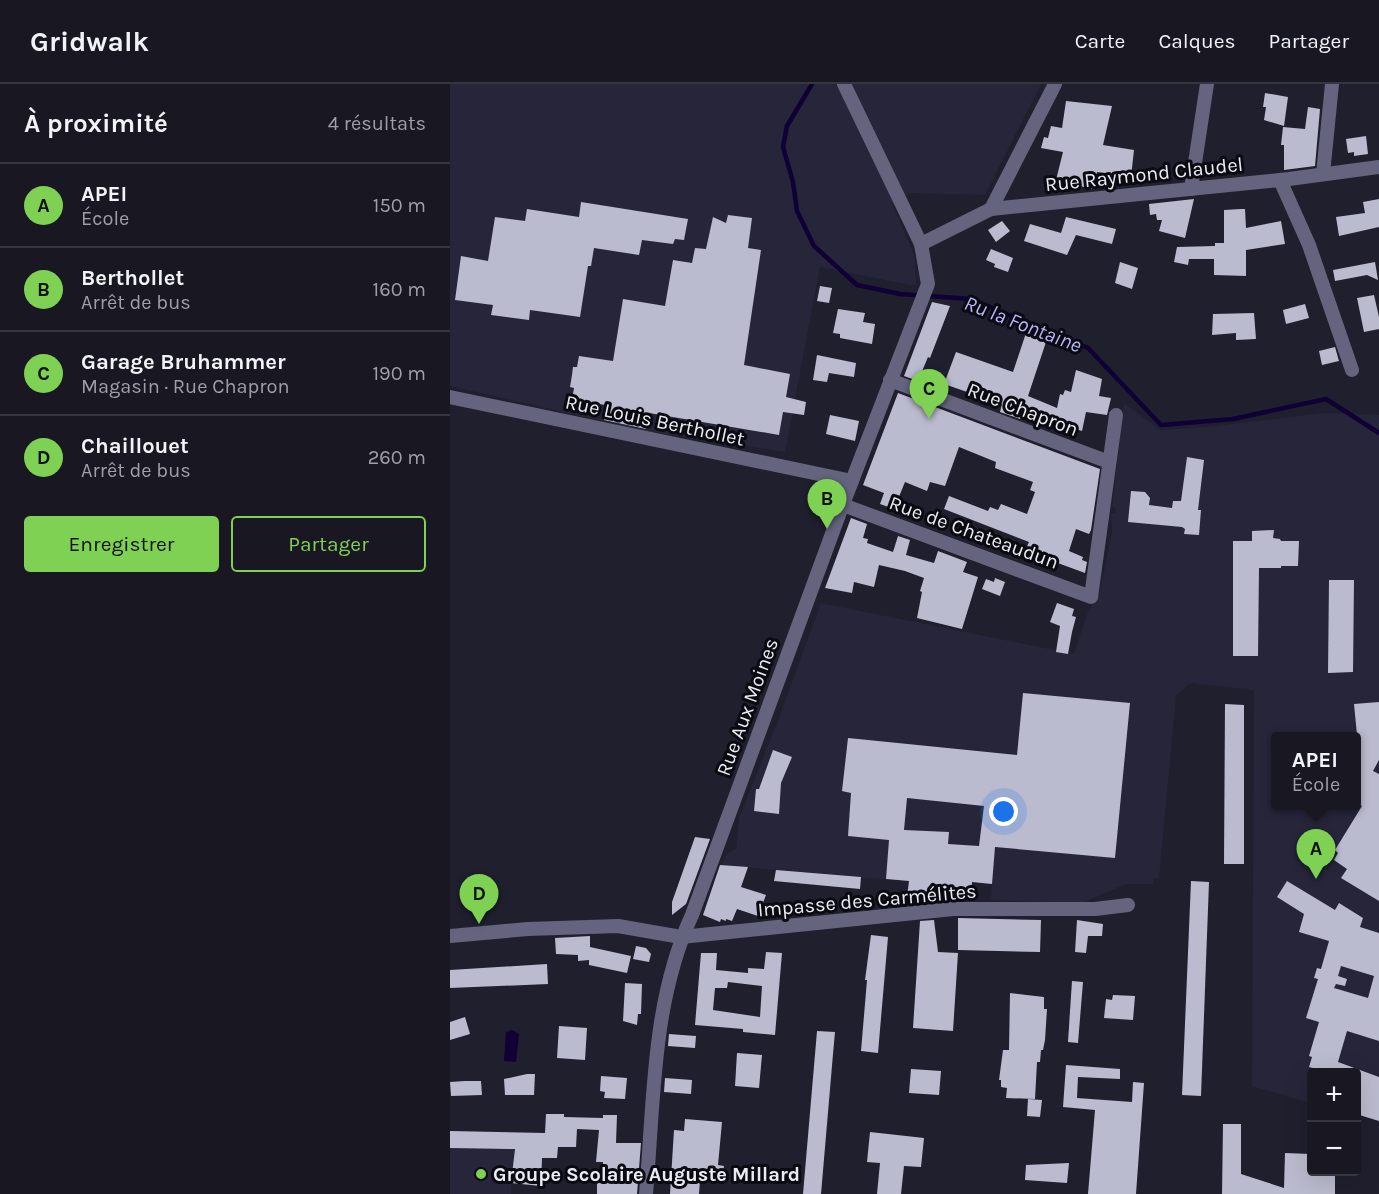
<!DOCTYPE html>
<html lang="fr">
<head>
<meta charset="utf-8">
<style>
  body { margin:0; font-family:Karla,sans-serif; background:#21202a; color:#f1f3f6 }
  .controls { position:absolute; right:18px; bottom:18px; display:grid; overflow:hidden; border-radius:6px; box-shadow:0 6px 24px #0002 }
  .controls button { width:54px; height:54px; display:grid; place-items:center; padding:0; border:0; border-bottom:2px solid #363640; background:#181722; color:#f1f3f6; font:30px sans-serif }
  .you { position:absolute; left:554px; top:728px; width:21px; height:21px; margin:-15px; border:4px solid #fff; border-radius:50%; background:#1a73e8; box-shadow:0 0 0 9px #1a73e833 }
  .badge { display:grid; place-items:center; width:39px; height:39px; border-radius:50%; background:#7ed153; color:#111; font-size:20px; font-weight:700 }
  .pin { position:absolute; translate:-50% -50px; filter:drop-shadow(0 2px 3px #0008) }
  .pin::after { content:''; position:absolute; top:32px; width:21px; height:18px; background:inherit; clip-path:polygon(0 0,100% 0,50% 100%) }
  .popup { position:absolute; left:821px; top:648px; width:90px; height:78px; box-sizing:border-box; display:grid; place-content:center; border-radius:6px; background:#181722; filter:drop-shadow(0 2px 4px #0005); font-size:20px; white-space:nowrap; color:#9f9fa5 }
  .popup b { font-size:22px; color:#f1f3f6 }
  .popup::after { content:''; position:absolute; left:50%; top:100%; margin-left:-12px; border:12px solid transparent; border-top-color:#181722 }
  .list { margin:0; padding:0; list-style:none }
  h2 { display:flex; justify-content:space-between; align-items:center; height:78px; margin:0; padding:0 24px; font-size:26px }
  h2 small { font-size:20px; font-weight:400; color:#9f9fa5 }
  .list li { display:grid; grid-template-columns:39px 1fr auto; gap:18px; align-items:center; box-sizing:border-box; height:84px; padding:0 24px; border-top:2px solid #363640 }
  .list b { display:block; font-size:22px; white-space:nowrap }
  .list p { margin:0; font-size:20px; white-space:nowrap; color:#9f9fa5 }
  .list em { font-size:20px; font-style:normal; color:#9f9fa5 }
  .actions { display:flex; gap:12px; padding:18px 24px }
  .actions a { flex:1; padding:14px 0; border:2px solid #7ed153; border-radius:6px; text-align:center; font-size:21px; color:#7ed153 }
  .actions .main { background:#7ed153; color:#111 }
  .map { position:relative; flex:none; width:929px; height:1110px; overflow:hidden }
  header { display:flex; align-items:center; gap:36px; box-sizing:border-box; height:84px; padding:0 30px; background:#181722; border-bottom:2px solid #363640 }
  header strong { font-size:28px }
  nav { display:flex; gap:33px; margin-inline-start:auto; font-size:21px }
  main { display:flex }
  aside { flex:1; background:#181722 }
  .map>svg:first-child { display:block }
</style>
</head>
<body>
<header>
<strong>Gridwalk</strong>
<nav><a>Carte</a><a>Calques</a><a>Partager</a></nav>
</header>
<main>
<aside>
<h2>À proximité<small>4 résultats</small></h2>
<ul class="list">
<li><span class="badge">A</span><div><b>APEI</b><p>École</p></div><em>150 m</em></li>
<li><span class="badge">B</span><div><b>Berthollet</b><p>Arrêt de bus</p></div><em>160 m</em></li>
<li><span class="badge">C</span><div><b>Garage Bruhammer</b><p>Magasin · Rue Chapron</p></div><em>190 m</em></li>
<li><span class="badge">D</span><div><b>Chaillouet</b><p>Arrêt de bus</p></div><em>260 m</em></li>
</ul>
<div class="actions"><a class="main">Enregistrer</a><a>Partager</a></div>
</aside>
<div class="map">
<svg width="929" height="1110" viewBox="0 0 929 1110">
  <rect width="100%" height="100%" fill="#201f2e"/>
  <!-- built -->
  <g fill="#26253a" fill-rule="evenodd">
    <path d="M0,0H591L535,111L460,109L442,119L465,173L466,202L370,183L335,368L196,347L0,302Z"/>
    <path d="M674,319L710,346L766,342L875,329L929,331V993L904,985L903,988H862L861,1019L802,1002L804,606L740,599L726,612L709,794H703V800H676L632,819L541,816L542,800L441,790V795H431L271,781L277,770L286,765L289,734L329,634L371,519L624,570L638,528L650,507L662,450L661,429H665L666,424L662,423ZM826,652H906V722H826Z"/>
    <path d="M0,1057L65,1058L61,1110H0Z"/>
  </g>
  <!-- water -->
  <path fill="#0f0035" d="M62,946L69,950L66,978L54,977L56,948Z"/>
  <g fill="none" stroke-linecap="round" stroke-linejoin="round">
    <!-- stream -->
    <path stroke="#0f0035" stroke-width="4.5" d="M362,0L337,42L333,63L343,98L347,127L364,162L407,201L450,210L521,215L638,264L711,341L783,335L876,315L929,349"/>
  </g>
  <!-- building -->
  <g fill="#bbbbcf" fill-rule="evenodd">
    <path d="M815,9L838,13L834,42L814,36L816,23H813Z"/>
    <path d="M616,17L662,22L653,61L684,66L681,93L647,88L643,105L617,99L615,106L604,104L613,68L591,64L594,53L598,54L601,42L612,44Z"/>
    <path d="M858,23L870,25L865,82L834,86V61H831L833,43L855,45Z"/>
    <path d="M916,52L918,70L904,72V68L898,69L896,55Z"/>
    <path d="M744,115L735,154L709,147L712,136H707L706,130L700,131L699,120Z"/>
    <path d="M929,115V143L889,152L886,133L915,129L913,118Z"/>
    <path d="M131,118L238,135L234,156L225,155L223,160L192,156L189,171L144,164L141,182H138L130,233L80,226L79,236L41,231L43,221L5,216L11,172L38,177L45,133L75,137L77,125L129,133Z"/>
    <path d="M791,125H795L796,144L831,137L835,160L796,166V192L764,191V175H739L738,181L724,178L727,163L765,162V159H774V126Z"/>
    <path d="M278,131L302,134L298,164L311,166L294,281L340,290L336,313L356,318L354,331L333,328L329,351L199,329L196,345L154,336L156,321L122,316L124,304L120,303L122,291L123,283H127L129,272L163,277L173,215L215,222L223,176L242,179L245,164L256,165L263,133L276,139Z"/>
    <path d="M616,133L666,145L662,160L626,151L617,171L574,157L580,140L611,149Z"/>
    <path d="M552,137L560,147L546,158L538,146Z"/>
    <path d="M541,165L563,174L558,188L544,183L545,180L536,176Z"/>
    <path d="M670,178L688,184L682,205L665,199Z"/>
    <path d="M925,178L928,196L917,191L885,197L883,186Z"/>
    <path d="M370,202L382,204L379,219L367,217Z"/>
    <path d="M924,211L929,233V245L914,248L907,214Z"/>
    <path d="M482,218L500,222L480,274L478,273L468,297L454,292Z"/>
    <path d="M855,220L859,234L836,240L833,226Z"/>
    <path d="M388,225L415,229L413,238L425,240L422,260L390,254V250L383,249Z"/>
    <path d="M804,229L806,255L786,256V249L762,251L763,230Z"/>
    <path d="M577,246L597,255L578,312L607,324L610,310L613,311L615,306L621,308L626,286L652,295L649,312L661,314L657,331L636,328L632,347L573,327L570,335L550,328L552,320L494,300L506,268L563,288Z"/>
    <path d="M885,263L889,277L872,281L869,267Z"/>
    <path d="M367,271L406,279L404,293L379,289L377,298L363,296Z"/>
    <path d="M448,309L650,385L641,446L639,450L626,445L619,467L633,473L632,476L637,478L635,489L575,467L579,458L494,425L499,412L538,427L540,423L548,426L551,420L577,430L585,408L580,406L583,398L545,384L546,378L509,363L495,402L480,398L477,407L455,398L444,425L430,420L434,409L413,401Z"/>
    <path d="M380,331L409,337L405,357L376,350Z"/>
    <path d="M737,373L754,376L748,426H751L749,451L734,450L735,445L732,443L678,438L681,407L695,408L700,414L699,421L722,424L723,417H731Z"/>
    <path d="M401,434L417,440L413,454L418,455L417,459L443,468L448,452L460,456L456,471L484,479L488,467L517,478L513,488L528,493L512,545L467,534L472,508L470,507L474,494L455,487L429,481L424,503L404,498L402,509L375,504Z"/>
    <path d="M824,446L823,454L830,455L831,457H849L848,482H831V484H809L808,572H783V457H802V447Z"/>
    <path d="M545,494L555,498L550,512L532,505L536,495L544,498Z"/>
    <path d="M879,496H904L903,588L878,589Z"/>
    <path d="M607,519L624,525L622,532L626,533L622,548L618,570L606,568L610,542L600,538Z"/>
    <path d="M573,609L680,619L665,774L545,763L542,800L522,798L521,810L489,805L488,815L457,813L459,797L436,795L439,756L398,752L401,709L392,707L398,654L567,671ZM457,714L534,722L529,762L498,760L499,748L454,746Z"/>
    <path d="M929,618V676L923,687L929,690V817L891,794L897,785L884,776L888,769L885,766L912,722L906,719V687L911,681L906,678L907,651L904,620Z"/>
    <path d="M775,620L794,621V780H774Z"/>
    <path d="M323,666L342,673L331,699L329,730L304,727L306,705H309Z"/>
    <path d="M245,753L260,755L236,820L222,831V818Z"/>
    <path d="M270,781L298,783L291,803L316,811L308,832L287,825L282,837L276,835V837L271,835L270,838L253,831Z"/>
    <path d="M326,786L411,793L410,805L324,797Z"/>
    <path d="M741,797L759,798L751,1012L732,1011Z"/>
    <path d="M837,797L885,826L889,819L913,834L910,843L929,849V957L897,947L888,978L929,993V1037L906,1030V988H862L863,984L859,983L862,973L859,972L869,938L856,934L868,895L864,894L867,884L871,885L879,857L849,848L854,830L827,813ZM891,882L924,892L918,914L884,904L886,900L895,902L897,895L888,892Z"/>
    <path d="M508,834L591,836L590,868L508,866Z"/>
    <path d="M484,836L488,868L508,869L503,947L463,944L470,837Z"/>
    <path d="M627,836L653,840L652,852H638L636,869L625,868Z"/>
    <path d="M421,851L438,853L428,969L411,967L417,896H415Z"/>
    <path d="M140,852V863L181,872L177,889L139,881V876L128,877V871L106,870L105,854Z"/>
    <path d="M186,862L196,864L201,870L199,878L183,875Z"/>
    <path d="M316,868L332,869L325,951L293,948V945L245,941L251,869H267L266,886L298,889V884L314,885ZM278,898L312,902L310,933L263,926L265,904H277Z"/>
    <path d="M97,880L98,900L0,904V886Z"/>
    <path d="M622,897L633,898L628,959L618,958Z"/>
    <path d="M175,899L192,900L191,930H188L187,941L173,937Z"/>
    <path d="M560,909L594,913V925H597L595,956L593,966H591L590,978H587L585,1015L556,1014L557,1004L551,1003V996H549L553,966H559Z"/>
    <path d="M663,911L685,912L683,936L654,934L656,915L662,916Z"/>
    <path d="M15,933L20,950L0,956V938Z"/>
    <path d="M109,942L137,944L135,976L107,974Z"/>
    <path d="M367,947L385,948L383,970L371,1110H353Z"/>
    <path d="M219,950L246,952L245,964L218,962Z"/>
    <path d="M287,969L312,971L309,1004L285,1002Z"/>
    <path d="M616,981L670,985V995L628,993L627,1014L682,1018L683,998L694,999L686,1110H638L645,1026L613,1023Z"/>
    <path d="M461,985L491,987L489,1011L459,1009Z"/>
    <path d="M77,990H85L84,1011H55L54,995Z"/>
    <path d="M151,992L177,994L175,1015L154,1014L155,1008L150,1007Z"/>
    <path d="M215,994L242,996L241,1010L214,1008Z"/>
    <path d="M15,997H31L32,1011L1,1012L0,998Z"/>
    <path d="M578,1015L592,1016L590,1033L577,1032Z"/>
    <path d="M96,1030H114V1033L153,1034V1031H167L166,1059H191L187,1110H147V1099H152L153,1078H146L149,1046L127,1045L126,1063H108L107,1074H92L91,1102L61,1099L65,1065L0,1064V1047L95,1049Z"/>
    <path d="M235,1035L272,1038L268,1081L274,1082L272,1098L250,1096L249,1110H220L224,1046L234,1047Z"/>
    <path d="M773,1040H791V1090L834,1104L835,1069L861,1070V1088H885V1110H772Z"/>
    <path d="M420,1048L474,1054L471,1083L454,1082L451,1110H427L430,1079L417,1078Z"/>
    <path d="M619,1079L617,1099L575,1096L576,1081Z"/>
  </g>
  <g fill="none" stroke-linecap="round" stroke-linejoin="round">
    <!-- minor -->
    <g stroke="#65647f" stroke-width="14">
      <path d="M873,90L882,0"/>
      <path d="M830,96L859,161L902,286"/>
      <path d="M741,105L757,0"/>
      <path d="M541,125L605,0"/>
      <path d="M471,160L541,125L839,95L929,83"/>
      <path d="M440,296L659,378"/>
      <path d="M0,313L402,397"/>
      <path d="M393,421L641,513L666,331"/>
      <path d="M0,852L78,845L168,842L231,853L503,825H645L678,821"/>
      <path d="M196,1110C204,1016 202,917 242,831L390,428L478,200L471,160L394,0"/>
    </g>
  </g>
  <!-- markers -->
  <circle fill="#7ed153" stroke="#0a0a10" stroke-width="2" cx="31" cy="1090" r="6"/>
  <g text-anchor="middle" stroke-width="6" stroke-linejoin="round" paint-order="stroke">
    <!-- street labels -->
    <g font-size="20" fill="#ebebf5" stroke="#0a0a10">
      <text transform="translate(694 90) rotate(-6)" y="7">Rue Raymond Claudel</text>
      <text transform="translate(573 325) rotate(21)" y="7">Rue Chapron</text>
      <text transform="translate(205 336) rotate(12)" y="7">Rue Louis Berthollet</text>
      <text transform="translate(524 448) rotate(20)" y="7">Rue de Chateaudun</text>
      <text transform="translate(297 623) rotate(-70)" y="7">Rue Aux Moines</text>
      <text transform="translate(417 816) rotate(-5)" y="7">Impasse des Carmélites</text>
    </g>
    <!-- poi labels -->
    <g font-size="20" font-weight="bold" fill="#ebebf5" stroke="#0a0a10" text-anchor="start">
      <text x="43" y="1097">Groupe Scolaire Auguste Millard</text>
    </g>
    <!-- water labels -->
    <g font-size="21" font-style="italic" fill="#b8b4fd" stroke="#0a0a10">
      <text transform="translate(573 240) rotate(21)" y="7">Ru la Fontaine</text>
    </g>
  </g>
</svg>
<div class="controls">
<button>+</button>
<button>−</button>
</div>
<div class="you"></div>
<div class="pin badge" style="left:866px;top:795px">A</div>
<div class="popup"><b>APEI</b>École</div>
<div class="pin badge" style="left:377px;top:445px">B</div>
<div class="pin badge" style="left:479px;top:335px">C</div>
<div class="pin badge" style="left:29px;top:840px">D</div>
</div>
</main>
</body>
</html>
